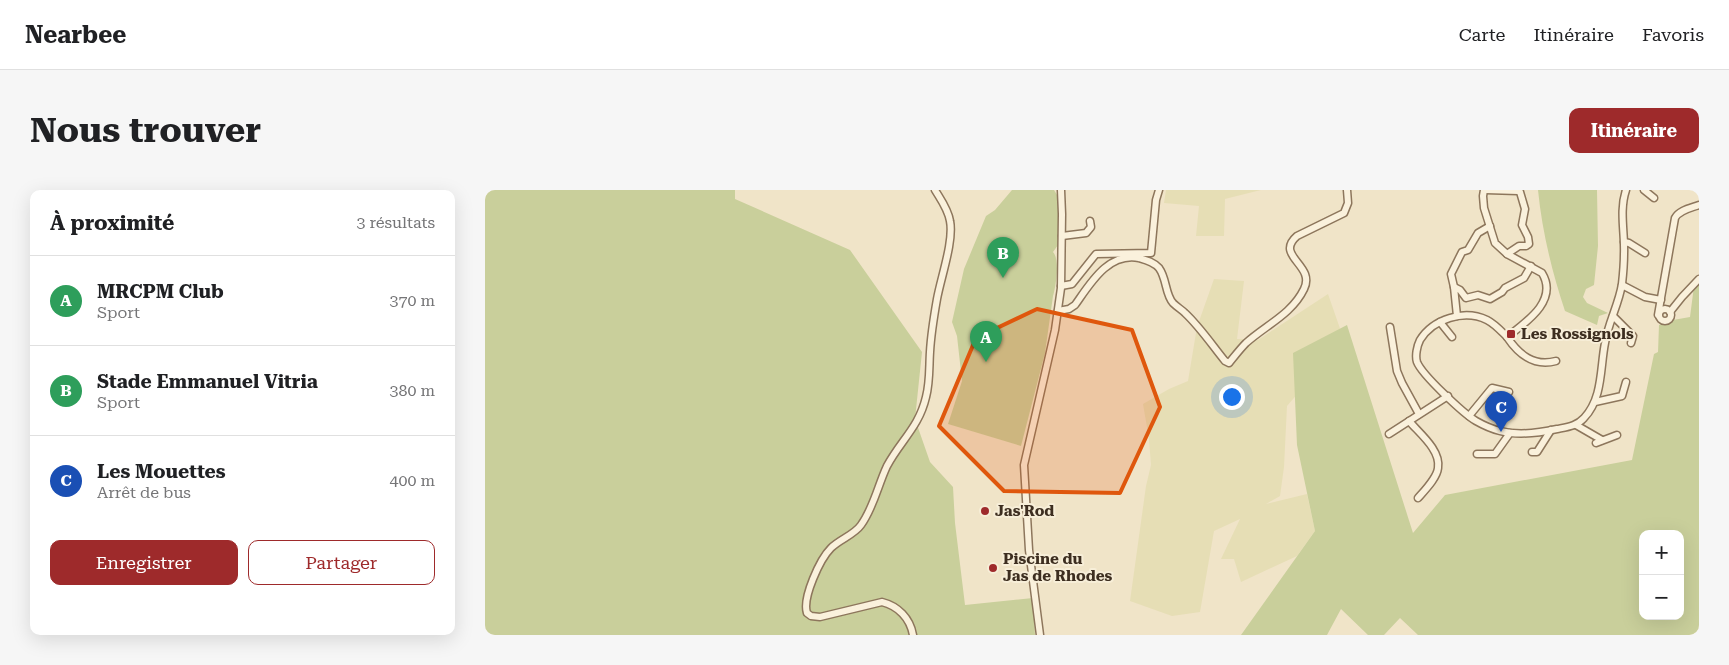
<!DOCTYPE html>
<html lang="fr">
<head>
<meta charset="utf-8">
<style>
  body { margin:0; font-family:"Roboto Serif",serif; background:#f6f6f6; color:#202124 }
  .controls { position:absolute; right:15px; bottom:15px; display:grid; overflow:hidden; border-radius:10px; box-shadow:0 5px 20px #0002 }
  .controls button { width:45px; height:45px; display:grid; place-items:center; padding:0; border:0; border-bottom:1px solid #e0e0e0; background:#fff; color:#202124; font:25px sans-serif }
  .you { position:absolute; left:746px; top:206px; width:18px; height:18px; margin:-12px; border:4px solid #fff; border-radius:50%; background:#1a73e8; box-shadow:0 0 0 8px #1a73e833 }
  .badge { display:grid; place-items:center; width:32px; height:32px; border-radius:50%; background:#9e2a2b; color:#fff; font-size:16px; font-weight:700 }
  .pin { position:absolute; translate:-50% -41px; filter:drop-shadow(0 1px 2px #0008) }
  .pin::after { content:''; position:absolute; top:26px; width:18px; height:15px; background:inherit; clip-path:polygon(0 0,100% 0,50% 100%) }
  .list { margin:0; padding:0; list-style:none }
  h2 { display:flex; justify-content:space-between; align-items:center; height:65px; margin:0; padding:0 20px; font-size:21px }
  h2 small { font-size:16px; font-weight:400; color:#757577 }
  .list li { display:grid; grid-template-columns:32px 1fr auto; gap:15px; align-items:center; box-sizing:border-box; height:90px; padding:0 20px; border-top:1px solid #e0e0e0 }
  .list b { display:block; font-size:19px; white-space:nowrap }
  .list p { margin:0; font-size:16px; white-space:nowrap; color:#757577 }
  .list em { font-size:16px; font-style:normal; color:#757577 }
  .actions { display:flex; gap:10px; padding:15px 20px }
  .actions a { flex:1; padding:11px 0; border:1px solid #9e2a2b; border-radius:10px; text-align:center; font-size:18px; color:#9e2a2b }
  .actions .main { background:#9e2a2b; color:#fff }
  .map { position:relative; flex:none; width:1214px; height:445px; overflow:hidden; border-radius:10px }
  header { display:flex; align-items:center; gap:30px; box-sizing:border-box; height:70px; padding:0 25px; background:#fff; border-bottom:1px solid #e0e0e0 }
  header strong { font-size:24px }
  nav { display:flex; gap:28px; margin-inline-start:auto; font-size:18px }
  .intro { display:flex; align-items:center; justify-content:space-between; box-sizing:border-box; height:120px; padding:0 30px }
  h1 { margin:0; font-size:35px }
  .button { padding:12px 22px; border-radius:10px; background:#9e2a2b; color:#fff; font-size:18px; font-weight:700 }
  main { display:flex; gap:30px; padding:0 30px }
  aside { flex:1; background:#fff; border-radius:10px; box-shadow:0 5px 20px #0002 }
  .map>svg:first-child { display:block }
</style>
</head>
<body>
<header>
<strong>Nearbee</strong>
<nav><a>Carte</a><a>Itinéraire</a><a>Favoris</a></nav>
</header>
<div class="intro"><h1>Nous trouver</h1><a class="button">Itinéraire</a></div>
<main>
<aside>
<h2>À proximité<small>3 résultats</small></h2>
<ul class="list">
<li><span class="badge" style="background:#2e9e5b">A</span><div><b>MRCPM Club</b><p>Sport</p></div><em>370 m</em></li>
<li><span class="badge" style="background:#2e9e5b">B</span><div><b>Stade Emmanuel Vitria</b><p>Sport</p></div><em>380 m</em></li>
<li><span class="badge" style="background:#1a4fb4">C</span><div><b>Les Mouettes</b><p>Arrêt de bus</p></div><em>400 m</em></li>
</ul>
<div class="actions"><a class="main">Enregistrer</a><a>Partager</a></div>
</aside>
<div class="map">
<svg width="1214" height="445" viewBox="0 0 1214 445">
  <rect width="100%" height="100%" fill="#f0e4c8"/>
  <!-- farmland -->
  <g fill="#e6deb5">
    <path d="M681,0H776L740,9L739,46H711L714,16L679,13Z"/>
    <path d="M729,89L759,91L752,149L773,150L843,104L859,150L802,216L799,277L795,306L781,314L822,304L830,341L812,366L756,392L749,369H736L755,329L729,341L715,422L687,426L645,411L661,296L666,275L664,249L658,214L684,199L703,191L712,137Z"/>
  </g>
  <!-- green -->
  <g fill="#c9cf9b" fill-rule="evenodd">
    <path d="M0,0H250V9L365,60L437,162L430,229L445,272L468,297L470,333L480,415L548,408L550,445H0Z"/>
    <path d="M527,0H569L574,8L575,38L573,55L568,62C575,69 571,96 568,106L560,163L536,256L463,234L477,191L472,146L467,132L479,79L501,26L510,20Z"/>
    <path d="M1053,0H1112L1113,56L1109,95L1101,99L1098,107L1102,113L1123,123L1114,126L1112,135L1080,121C1067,82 1057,41 1053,0Z"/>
    <path d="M1214,92V445H933L915,428L899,445H883L856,419L842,445H756L830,341L812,255L808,163L862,135L928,343L960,305L1147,270L1169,164L1173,162L1174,135L1188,130L1205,127L1209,96ZM1158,344H1195V426H1158Z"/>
  </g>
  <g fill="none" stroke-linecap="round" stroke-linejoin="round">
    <!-- minor casing -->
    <g stroke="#8d765c" stroke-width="9">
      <g id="minor">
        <path d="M999,0L998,6L999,18L1010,53L1022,64L1057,83C1074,111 1040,133 1022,147C1016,141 1010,134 1002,130C979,119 948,129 935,150C932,156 930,166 932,172C937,185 979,224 991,231C998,235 1007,239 1015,241C1034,246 1054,243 1072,239C1082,237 1092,236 1099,228C1118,208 1115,178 1120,153C1123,133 1134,114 1137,94C1138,85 1139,74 1139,64C1140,43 1134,21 1141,0"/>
        <path d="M1001,0L1033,1L1035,2L1040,19L1037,35L1043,47L1044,54L1041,56H1034L1022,64"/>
        <path d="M1159,0L1169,8"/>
        <path d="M577,46L601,43L606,37L605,31"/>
        <path d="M1139,52L1144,53L1160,63"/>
        <path d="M1137,95L1160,107L1176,110"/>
        <path d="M576,96L587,94L611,64L666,63L671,10L674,0"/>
        <path d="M969,97L975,100L981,108L993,105L1005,109L1017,102L1020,98L1039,88L1046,76"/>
        <circle cx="1180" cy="125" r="6"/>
        <path d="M573,121L584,119L590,115C605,94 623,62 654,68C661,70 669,72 674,78C682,89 680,104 688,113C692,117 697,120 700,123C715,137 727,155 740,171L744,173C749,167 755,159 761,153C781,135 807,124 819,99C831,75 789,66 812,46L859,23L863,13L862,0"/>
        <path d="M1185,122L1197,107L1214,89"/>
        <path d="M1173,125L1190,28C1194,20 1206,18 1214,15"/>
        <path d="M972,126L969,97L966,84L977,62L983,60L993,43L1005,36"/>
        <path d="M1128,126L1148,146L1146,153"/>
        <path d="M955,132L967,147"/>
        <path d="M905,137L912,181L917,193L934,224"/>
        <path d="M1022,147C1034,165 1049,177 1071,171"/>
        <path d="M1110,212L1137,206L1141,192"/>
        <path d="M984,226L1007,198L1024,202"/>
        <path d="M924,231C934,243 956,260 953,278C952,288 940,300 933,308"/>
        <path d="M1091,235L1117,250"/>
        <path d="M904,244L963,206"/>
        <path d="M1111,253L1132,245"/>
        <path d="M1047,262H1052L1066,240"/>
        <path d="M992,264H1010L1025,243"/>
        <path d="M428,445C425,428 413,416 397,412L335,427L326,426L322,423C317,408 335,369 346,358C355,349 369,345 376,335C389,317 393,295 402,276C416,250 434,237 441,207C445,192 444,177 445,162C446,144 449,126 452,109C456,87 469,51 465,31C463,19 456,10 450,0"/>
        <path d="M555,445L544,360L539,275L570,140L576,98L577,24L576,0"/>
      </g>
    </g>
    <!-- minor -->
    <use href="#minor" stroke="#faf1dc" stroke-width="6"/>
  </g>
  <!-- marked area -->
  <path fill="#df570d" fill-opacity="0.2" stroke="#df570d" stroke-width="4" stroke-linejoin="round" d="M552,119L647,140L675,217L635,303L519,301L454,236L491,148Z"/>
  <!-- markers -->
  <g fill="#9e2a2b" stroke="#f7eed8" stroke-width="2">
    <rect x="1021" y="139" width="10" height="10" rx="2.5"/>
    <circle cx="500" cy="321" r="5"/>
    <circle cx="508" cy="378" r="5"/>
  </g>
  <g text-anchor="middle" stroke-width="4" stroke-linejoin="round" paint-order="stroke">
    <!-- poi labels -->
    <g font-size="15" font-weight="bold" fill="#3d2e20" stroke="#f7eed8" text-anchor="start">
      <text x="1036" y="149">Les Rossignols</text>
      <text x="510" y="326">Jas'Rod</text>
      <text x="518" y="374">Piscine du<tspan x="518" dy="17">Jas de Rhodes</tspan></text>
    </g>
  </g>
</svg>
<div class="controls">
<button>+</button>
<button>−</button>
</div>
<div class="you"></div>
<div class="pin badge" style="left:501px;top:172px;background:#2e9e5b">A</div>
<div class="pin badge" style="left:518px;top:88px;background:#2e9e5b">B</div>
<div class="pin badge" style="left:1016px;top:242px;background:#1a4fb4">C</div>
</div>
</main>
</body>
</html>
